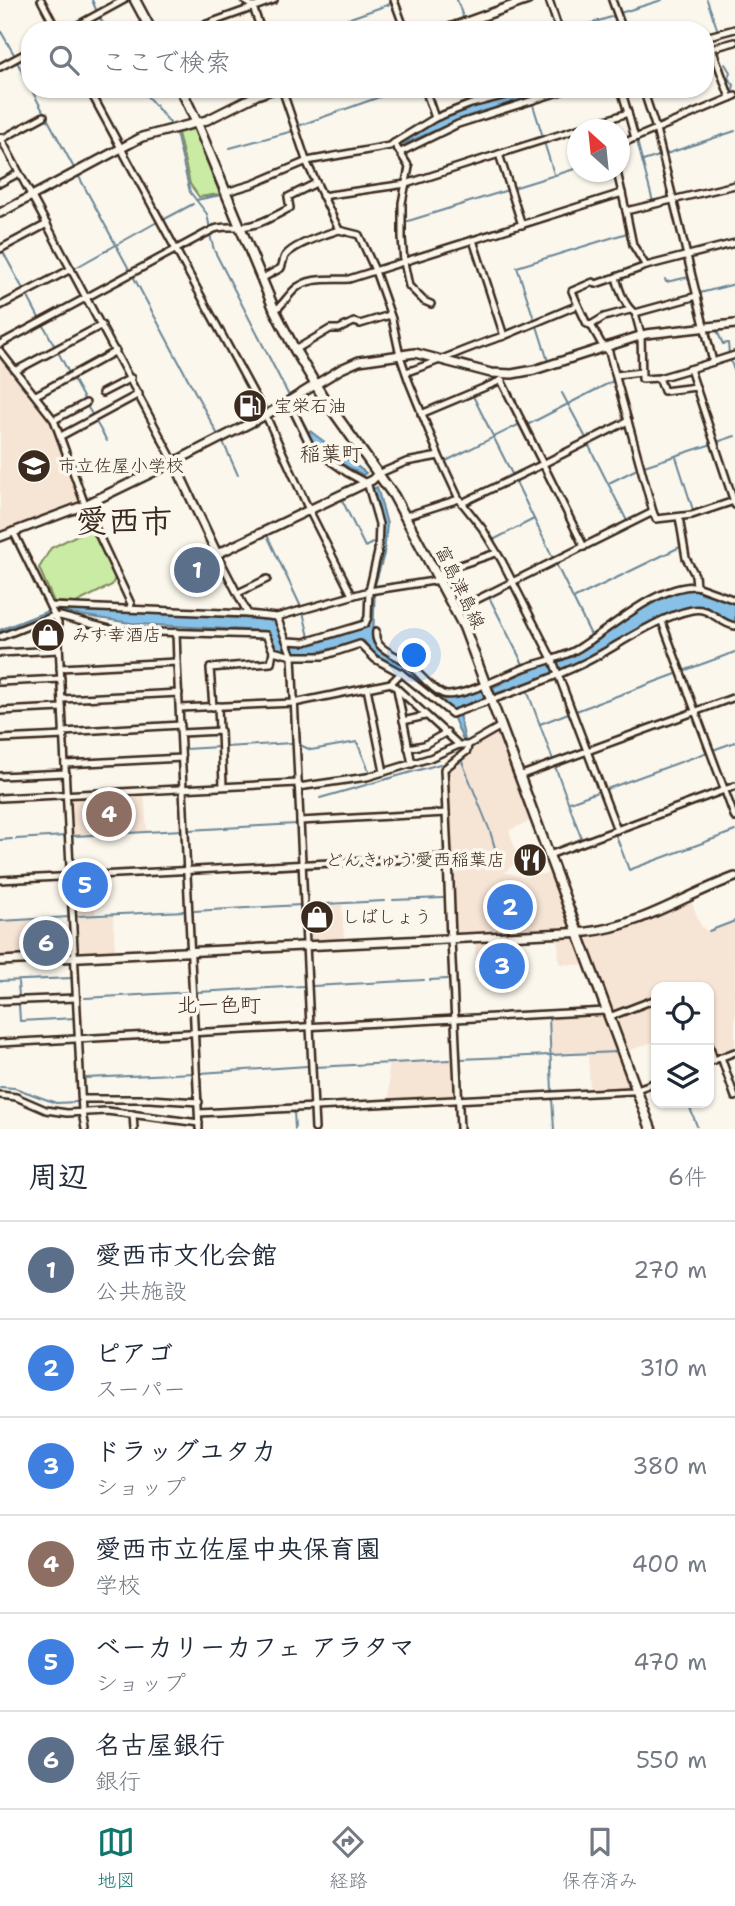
<!DOCTYPE html>
<html lang="ja">
<head>
<meta charset="utf-8">
<style>
  body { margin:0; font-family:"Shantell Sans","Klee One",sans-serif; background:#f2f2f3; color:#1f2937 }
  .controls { position:absolute; right:21px; bottom:21px; display:grid; overflow:hidden; border-radius:14px; box-shadow:0 2px 5px #0004 }
  .controls button { width:63px; height:63px; display:grid; place-items:center; padding:0; border:0; border-bottom:2px solid #e0e1e3; background:#fff; color:#1f2937; font:35px sans-serif }
  .compass { position:absolute; left:567px; top:119px; width:63px; height:63px; border-radius:50%; background:#fff; box-shadow:0 2px 5px #0004; rotate:333deg }
  .you { position:absolute; left:415px; top:656px; width:24px; height:24px; margin:-18px; border:5px solid #fff; border-radius:50%; background:#1a73e8; box-shadow:0 0 0 10px #1a73e833 }
  .badge { display:grid; place-items:center; width:46px; height:46px; border-radius:50%; background:#0f766e; color:#fff; font-size:23px; font-weight:700 }
  .pin { position:absolute; translate:-50% -50%; border:4px solid #fff; box-shadow:0 2px 7px #0006 }
  .list { margin:0; padding:0; list-style:none }
  h2 { display:flex; justify-content:space-between; align-items:center; height:91px; margin:0; padding:0 28px; font-size:30px }
  h2 small { font-size:23px; font-weight:400; color:#747a83 }
  .list li { display:grid; grid-template-columns:46px 1fr auto; gap:21px; align-items:center; box-sizing:border-box; height:98px; padding:0 28px; border-top:2px solid #e0e1e3 }
  .list b { display:block; font-size:26px; white-space:nowrap }
  .list p { margin:0; font-size:23px; white-space:nowrap; color:#747a83 }
  .list em { font-size:23px; font-style:normal; color:#747a83 }
  .icon { flex:none; width:38px; height:38px; fill:none; stroke:currentColor; stroke-width:2; stroke-linecap:round; stroke-linejoin:round }
  .map { position:relative; flex:none; width:735px; height:1129px; overflow:hidden }
  .search { position:absolute; background:#fff; box-shadow:0 2px 5px #0004; left:21px; right:21px; top:21px; height:77px; display:flex; align-items:center; gap:18px; box-sizing:border-box; padding:0 24px; border-radius:28px; color:#747a83; font-size:26px }
  .sheet { height:679px; background:#fff }
  nav { display:flex; justify-content:space-around; align-items:center; box-sizing:border-box; height:98px; border-top:2px solid #e0e1e3; background:#fff; font-size:19px; color:#747a83 }
  nav a { display:grid; justify-items:center; gap:4px }
  nav .on { color:#0f766e }
  .map>svg:first-child { display:block }
</style>
</head>
<body>
<div class="map">
<svg width="735" height="1129" viewBox="0 0 735 1129">
  <rect width="100%" height="100%" fill="#fbf7ec"/>
  <filter id="ink" filterUnits="userSpaceOnUse"><feTurbulence type="fractalNoise" baseFrequency=".0143" numOctaves="2"/><feDisplacementMap in="SourceGraphic" scale="14" xChannelSelector="R" yChannelSelector="G"/><feConvolveMatrix kernelMatrix="1 2 1 2 8 2 1 2 1" color-interpolation-filters="sRGB"/></filter>
  <g filter="url(#ink)">
    <!-- built -->
    <g fill="#f6e4d5">
      <path d="M0,355L50,421L79,497L77,503L0,531Z"/>
      <path d="M497,731L531,821L509,830L519,861L504,872L524,877L550,873L569,924L566,929L457,934L454,932L447,771L461,759L494,845L491,830L462,759L468,753L470,746Z"/>
      <path d="M144,793L147,831L73,835L71,797Z"/>
      <path d="M94,877L95,914H78L76,878Z"/>
      <path d="M691,901L701,926L708,932L735,922V1050L715,1057L709,1040V987H656V998L613,1014L586,943L590,938L613,933Z"/>
      <path d="M342,905L344,940L311,942L307,906Z"/>
      <path d="M113,916L115,952L84,954L79,949L78,918Z"/>
      <path d="M53,919L55,954L0,957V921Z"/>
      <path d="M569,936L574,940L584,965L559,964L558,937Z"/>
      <path d="M520,939L522,977L476,980L475,941Z"/>
      <path d="M649,1004L656,1023V1041L627,1051L614,1017Z"/>
      <path d="M602,1012L631,1089L590,1092L588,1053L551,1055L549,1015Z"/>
      <path d="M452,1061L453,1099L390,1102L388,1064Z"/>
    </g>
    <!-- green -->
    <g fill="#c9eba4" stroke="#828a61" stroke-width="2">
      <path d="M194,129L220,194L199,197L190,184L178,133Z"/>
      <path d="M91,528L115,578L112,585L76,603L54,602L39,568L51,548Z"/>
    </g>
    <!-- water -->
    <g fill="#88c1e7" stroke="#698597" stroke-width="2">
      <path d="M541,89H555L468,116L395,148L441,119L473,106Z"/>
      <path d="M310,431L366,473L363,475C341,463 319,454 306,433Z"/>
      <path d="M377,487L387,524L384,554L375,585L373,641L384,654L407,667L444,697L449,698L475,690L492,688L528,670L563,659L581,650L648,605L683,589L705,590L735,603V623L729,622L706,607L693,606L644,627L575,665L459,707L458,710L465,740H463L450,709L402,669L374,654L364,641L359,640C334,648 302,660 276,649L270,635L265,631L137,624L59,612L0,634V630L58,607L271,620L276,623L283,641C304,654 338,634 361,629L367,627L370,620L372,585L381,555L383,526L372,489Z"/>
    </g>
    <g fill="none" stroke-linecap="round" stroke-linejoin="round">
      <!-- stream -->
      <g stroke="#698597" stroke-width="2">
        <path d="M92,0L97,12"/>
        <path d="M457,0L463,17"/>
        <path d="M707,0L718,31"/>
        <path d="M620,13L662,0"/>
        <path d="M99,17L108,30"/>
        <path d="M0,30L15,56"/>
        <path d="M316,30L393,3"/>
        <path d="M571,30L614,16"/>
        <path d="M17,62L30,86"/>
        <path d="M725,64L730,72L728,78L734,85L733,89"/>
        <path d="M31,89L44,113"/>
        <path d="M141,89L171,124"/>
        <path d="M488,89L491,96"/>
        <path d="M533,105L543,137"/>
        <path d="M47,118L74,168"/>
        <path d="M298,126L402,89"/>
        <path d="M176,133L190,192L207,214L210,229"/>
        <path d="M637,141L653,202"/>
        <path d="M544,142L554,174"/>
        <path d="M230,148L293,131"/>
        <path d="M666,154L735,131"/>
        <path d="M353,155L396,148"/>
        <path d="M643,161L659,156"/>
        <path d="M78,175L130,271"/>
        <path d="M513,188L578,168"/>
        <path d="M240,192L306,165"/>
        <path d="M196,200L221,195"/>
        <path d="M400,201L402,188"/>
        <path d="M163,220L193,204"/>
        <path d="M399,221L400,240"/>
        <path d="M405,222L508,190"/>
        <path d="M210,235L214,250L289,396"/>
        <path d="M2,250L24,291"/>
        <path d="M75,268L159,221"/>
        <path d="M133,276L218,435"/>
        <path d="M665,279L666,282L689,277L693,292"/>
        <path d="M700,293L735,284"/>
        <path d="M28,297L39,318"/>
        <path d="M535,322L517,267L627,233"/>
        <path d="M43,324L55,347"/>
        <path d="M537,326L548,361"/>
        <path d="M717,331L723,344L728,343L729,354"/>
        <path d="M58,352L69,373"/>
        <path d="M731,362L735,373"/>
        <path d="M73,379L84,399"/>
        <path d="M562,393L586,438"/>
        <path d="M474,398L513,476"/>
        <path d="M292,401L309,433"/>
        <path d="M87,406L93,416"/>
        <path d="M96,422L107,441"/>
        <path d="M527,425L615,380"/>
        <path d="M223,442L238,475"/>
        <path d="M717,442L735,436"/>
        <path d="M588,444L628,523"/>
        <path d="M676,457L694,513"/>
        <path d="M444,462L520,424"/>
        <path d="M644,466L712,444"/>
        <path d="M515,480L554,560"/>
        <path d="M609,483L639,468"/>
        <path d="M342,500L365,547L376,541"/>
        <path d="M267,535L301,607"/>
        <path d="M493,540L534,519"/>
        <path d="M556,564L591,635"/>
        <path d="M489,597L524,666"/>
        <path d="M573,599L682,546"/>
        <path d="M303,612L309,637"/>
        <path d="M683,671L735,652"/>
        <path d="M527,690L553,760"/>
        <path d="M576,711L679,673"/>
        <path d="M540,724L571,712"/>
        <path d="M300,745L311,750L357,742L369,771"/>
        <path d="M225,747L292,743"/>
        <path d="M185,749L219,747"/>
        <path d="M713,750L735,742"/>
        <path d="M461,759L490,831L497,855"/>
        <path d="M555,766L582,840"/>
        <path d="M604,790L708,752"/>
        <path d="M320,798L440,764"/>
        <path d="M570,802L600,791"/>
        <path d="M442,810L441,768L463,749"/>
        <path d="M443,816L444,853"/>
        <path d="M304,824L375,820"/>
        <path d="M189,830L297,824"/>
        <path d="M615,833L629,870L735,831"/>
        <path d="M74,836L182,830"/>
        <path d="M16,839L65,836"/>
        <path d="M0,840L12,839"/>
        <path d="M393,900L443,898"/>
        <path d="M307,905L384,901"/>
        <path d="M194,911L301,905"/>
        <path d="M78,916L185,911"/>
        <path d="M0,921L70,917"/>
        <path d="M709,931L735,921"/>
        <path d="M448,944L451,1016"/>
        <path d="M430,980L447,979"/>
        <path d="M0,981L72,978"/>
        <path d="M18,982L19,997"/>
        <path d="M313,986L424,980"/>
        <path d="M198,992L304,986"/>
        <path d="M85,998L191,992"/>
        <path d="M19,1004L20,1021L75,1018"/>
        <path d="M650,1004L656,1020"/>
        <path d="M549,1017L552,1092"/>
        <path d="M452,1023L457,1129"/>
        <path d="M198,1036L202,1110"/>
        <path d="M460,1059L617,1052"/>
        <path d="M315,1067L450,1060"/>
        <path d="M200,1073L308,1066"/>
        <path d="M86,1078L194,1073"/>
        <path d="M0,1087L15,1088L56,1103L78,1102"/>
        <path d="M552,1098L554,1129"/>
        <path d="M113,1102H128"/>
        <path d="M688,1103L697,1126"/>
        <path d="M294,1111L295,1129"/>
      </g>
      <!-- minor casing -->
      <g stroke="#3b2a1e" stroke-width="10">
        <g id="minor">
          <path d="M41,0L57,30"/>
          <path d="M244,0L253,7L261,30"/>
          <path d="M394,0L405,30"/>
          <path d="M549,0L559,30"/>
          <path d="M612,0L623,30"/>
          <path d="M69,30L124,0"/>
          <path d="M190,30L274,0"/>
          <path d="M705,37L735,29"/>
          <path d="M712,48L730,98"/>
          <path d="M705,50L735,42"/>
          <path d="M0,67L30,51"/>
          <path d="M89,89L267,418L309,510L352,595"/>
          <path d="M282,89L307,163L339,230L359,235L374,268L392,319L400,356L409,382L439,456L459,499L482,528L502,561L553,661L617,830"/>
          <path d="M425,89L435,118L394,143L409,167L402,203V238L404,262L409,286L424,301L431,304"/>
          <path d="M643,89L656,129L713,362L690,369L735,505"/>
          <path d="M628,113L635,138L735,96"/>
          <path d="M435,118L471,104L529,89"/>
          <path d="M0,137L174,462"/>
          <path d="M0,140L44,116"/>
          <path d="M620,144L635,138"/>
          <path d="M401,152L458,124L568,89"/>
          <path d="M617,172L622,193"/>
          <path d="M0,183L19,173"/>
          <path d="M226,192L253,184L307,161L390,146L394,143"/>
          <path d="M322,196L406,184L499,154"/>
          <path d="M626,211L633,245L646,266"/>
          <path d="M522,225L499,154L628,113L621,89"/>
          <path d="M0,249L47,224"/>
          <path d="M616,277L646,266L735,243"/>
          <path d="M261,279L281,268C283,264 283,259 285,256C293,245 326,234 339,230"/>
          <path d="M578,305L572,291L593,282L596,284L616,277C619,289 624,306 635,313L641,335L642,379L659,378L690,369"/>
          <path d="M0,306L71,269"/>
          <path d="M275,311C282,305 287,297 294,290C309,276 331,280 349,279L622,193L626,211L735,185"/>
          <path d="M635,313L697,296"/>
          <path d="M591,325L604,317L630,310"/>
          <path d="M0,344L212,230C223,224 235,229 247,226C262,224 276,215 290,208L288,197L316,183"/>
          <path d="M295,350L330,329H339L354,322L360,324L390,315"/>
          <path d="M0,351L54,420L87,510L131,604L130,608"/>
          <path d="M713,362L735,355"/>
          <path d="M17,370L102,325"/>
          <path d="M406,372C439,362 470,346 504,336L473,240"/>
          <path d="M616,375L641,372"/>
          <path d="M659,378L664,391L696,387"/>
          <path d="M102,393L131,378"/>
          <path d="M36,395L116,351"/>
          <path d="M289,402L311,447L346,472L366,483"/>
          <path d="M421,414L502,380"/>
          <path d="M54,420L86,403"/>
          <path d="M61,436L139,394"/>
          <path d="M378,474L406,462L439,456"/>
          <path d="M462,503L543,464L501,380"/>
          <path d="M653,512L656,519L692,515L734,501"/>
          <path d="M406,516L459,499"/>
          <path d="M679,517L686,558L695,575L696,586L735,600"/>
          <path d="M13,531L58,623L82,1112L85,1129"/>
          <path d="M584,547L543,464L628,421"/>
          <path d="M217,554L248,614"/>
          <path d="M438,575L457,566L496,553"/>
          <path d="M238,593L267,579"/>
          <path d="M50,606L248,614L277,617L369,591L440,580"/>
          <path d="M456,610L653,512L609,352L601,343L591,325L587,324L578,305L504,336"/>
          <path d="M277,617L292,656L315,1129"/>
          <path d="M662,622L735,818"/>
          <path d="M376,631C373,650 395,653 407,663C419,672 429,688 443,694C458,700 508,674 524,668C543,661 562,659 579,648C613,627 655,586 696,586"/>
          <path d="M176,632L177,662"/>
          <path d="M0,637L51,617L60,616L118,631L266,635L273,651L271,663L210,668L213,707"/>
          <path d="M287,641L305,642L365,624L368,617L369,591L378,552L379,524L367,482"/>
          <path d="M273,651L292,656H323L360,644L375,659L401,673L391,683"/>
          <path d="M0,653L59,650"/>
          <path d="M60,668L177,662L199,1129"/>
          <path d="M401,673L452,714C496,698 543,683 586,662C618,646 657,617 692,610C710,606 719,624 735,626"/>
          <path d="M0,682L61,679"/>
          <path d="M367,688L384,772"/>
          <path d="M397,689L412,764"/>
          <path d="M62,699L179,693"/>
          <path d="M218,706L219,731"/>
          <path d="M180,708L294,703L391,683L459,745H468L501,726"/>
          <path d="M0,711L62,708"/>
          <path d="M403,721L425,716"/>
          <path d="M63,732L181,725"/>
          <path d="M181,733L221,731L223,786"/>
          <path d="M0,739L64,736"/>
          <path d="M408,748L424,745L447,732"/>
          <path d="M65,764L182,758"/>
          <path d="M0,776L66,773"/>
          <path d="M519,776L735,697"/>
          <path d="M298,787L367,777L430,758L459,745"/>
          <path d="M0,798L298,783"/>
          <path d="M300,821L446,813"/>
          <path d="M549,855L735,786"/>
          <path d="M0,880L448,857L444,769L467,751L468,745"/>
          <path d="M451,939L460,1129"/>
          <path d="M0,1001L76,998"/>
          <path d="M609,1017L656,999"/>
          <path d="M0,1043L606,1011"/>
          <path d="M709,1044L714,1060"/>
          <path d="M721,1057L735,1097"/>
          <path d="M709,1062L735,1052"/>
          <path d="M0,1095L16,1097L46,1110L67,1113L107,1111L199,1123"/>
          <path d="M82,1099H149L199,1102"/>
          <path d="M199,1113L632,1091L656,1082"/>
          <path d="M133,1114L134,1129"/>
        </g>
      </g>
      <!-- tertiary casing -->
      <g stroke="#3b2a1e" stroke-width="12">
        <g id="tertiary">
          <path d="M444,30L528,0"/>
          <path d="M0,213L142,137L207,120L257,95L274,89"/>
          <path d="M174,462L217,554L372,480L378,474"/>
          <path d="M0,537L85,505L174,462L266,415L341,369L359,361L415,353L491,373L512,374L534,370L646,334L735,324"/>
          <path d="M448,857L451,939"/>
          <path d="M0,961L587,932C641,926 685,895 735,877"/>
        </g>
      </g>
      <!-- secondary casing -->
      <g stroke="#3b2a1e" stroke-width="13">
        <g id="secondary">
          <path d="M135,0L151,30"/>
          <path d="M181,89L197,123L275,311L295,350L323,397L394,496L464,627L651,1129"/>
        </g>
      </g>
      <!-- minor -->
      <use href="#minor" stroke="#fbf7ec" stroke-width="5"/>
      <!-- tertiary -->
      <use href="#tertiary" stroke="#fbf7ec" stroke-width="7"/>
      <!-- secondary -->
      <use href="#secondary" stroke="#fbf7ec" stroke-width="8"/>
    </g>
  </g>
  <!-- icons -->
  <defs>
    <g id="fuel-disc" transform="scale(1.75)"><circle r="9.5" fill="#3b2a1e" stroke="#fbf7ec"/><path d="M-5.5-6h7V0h2V4h1.3V-2.5L3-4.5l.8-.8L6-3V5H2.5V1h-1V6h-7ZM-4.2-4.7v3.2H.2V-4.7Z" fill="#fff"/></g>
    <g id="school-disc" transform="scale(1.75)"><circle r="9.5" fill="#3b2a1e" stroke="#fbf7ec"/><path d="M0-5L7-2L0 1L-7-2ZM-4 1L0 2.5L4 1V4Q0 6-4 4Z" fill="#fff"/></g>
    <g id="shop-disc" transform="scale(1.75)"><circle r="9.5" fill="#3b2a1e" stroke="#fbf7ec"/><path d="M-5-2.5h2.3a2.7 3.5 0 0 1 5.4 0H5L5.5 6h-11ZM-1.5-2.5h3a1.5 2.3 0 0 0-3 0Z" fill="#fff"/></g>
    <g id="restaurant-disc" transform="scale(1.75)"><circle r="9.5" fill="#3b2a1e" stroke="#fbf7ec"/><path d="M-5-6h1v4h1v-4h1v4h1v-4h1v5L-1.5 .5V6h-2V.5L-5-1ZM5-6V6H3V1.5H1.5Q1.5-4 5-6Z" fill="#fff"/></g>
  </defs>
  <g fill-rule="evenodd">
    <use href="#fuel-disc" x="250" y="406"/>
    <use href="#school-disc" x="34" y="466"/>
    <use href="#shop-disc" x="48" y="635"/>
    <use href="#restaurant-disc" x="530" y="860"/>
    <use href="#shop-disc" x="317" y="917"/>
  </g>
  <g text-anchor="middle" stroke-width="7" stroke-linejoin="round" paint-order="stroke">
    <!-- poi labels -->
    <g font-size="18" fill="#3b2a1e" stroke="#fbf7ec" text-anchor="start">
      <text x="274" y="412">宝栄石油</text>
      <text x="58" y="472">市立佐屋小学校</text>
      <text x="72" y="641">みす幸酒店</text>
      <text x="505" y="866" text-anchor="end">どんきゅう愛西稲葉店</text>
      <text x="342" y="923">しばしょう</text>
    </g>
    <!-- street labels -->
    <g font-size="18" fill="#3b2a1e" stroke="#fbf7ec">
      <text transform="translate(460 587) rotate(64)" y="6">富島津島線</text>
    </g>
    <!-- quarter labels -->
    <g font-size="21" fill="#3b2a1e" stroke="#fbf7ec">
      <text x="331" y="461">稲葉町</text>
      <text x="219" y="1012">北一色町</text>
    </g>
    <!-- town labels -->
    <g font-size="32" font-weight="bold" fill="#3b2a1e" stroke="#fbf7ec">
      <text x="124" y="532">愛西市</text>
    </g>
  </g>
</svg>
<div class="controls">
<button><svg class="icon" aria-label="locate" viewBox="0 0 24 24"><circle cx="12" cy="12" r="6"/><path d="M12 2v4M12 18v4M2 12h4M18 12h4"/></svg></button>
<button><svg class="icon" aria-label="layers" viewBox="0 0 24 24"><path d="M12 4l9 5-9 5-9-5zM3 14l9 5 9-5"/></svg></button>
</div>
<svg class="compass" viewBox="-18 -18 36 36"><path d="M0-13l5 13h-10z" fill="#e53935"/><path d="M0 13l5-13h-10z" fill="#747a83"/></svg>
<div class="you"></div>
<div class="pin badge" style="left:197px;top:570px;background:#5c6f8a">1</div>
<div class="pin badge" style="left:510px;top:907px;background:#3f7fe0">2</div>
<div class="pin badge" style="left:502px;top:966px;background:#3f7fe0">3</div>
<div class="pin badge" style="left:109px;top:814px;background:#8d6e63">4</div>
<div class="pin badge" style="left:85px;top:885px;background:#3f7fe0">5</div>
<div class="pin badge" style="left:46px;top:943px;background:#5c6f8a">6</div>
<div class="search"><svg class="icon" aria-label="search" viewBox="0 0 24 24"><circle cx="10" cy="10" r="6"/><path d="M15 15l6 6"/></svg>ここで検索</div>
</div>
<section class="sheet">
<h2>周辺<small>6件</small></h2>
<ul class="list">
<li><span class="badge" style="background:#5c6f8a">1</span><div><b>愛西市文化会館</b><p>公共施設</p></div><em>270 m</em></li>
<li><span class="badge" style="background:#3f7fe0">2</span><div><b>ピアゴ</b><p>スーパー</p></div><em>310 m</em></li>
<li><span class="badge" style="background:#3f7fe0">3</span><div><b>ドラッグユタカ</b><p>ショップ</p></div><em>380 m</em></li>
<li><span class="badge" style="background:#8d6e63">4</span><div><b>愛西市立佐屋中央保育園</b><p>学校</p></div><em>400 m</em></li>
<li><span class="badge" style="background:#3f7fe0">5</span><div><b>ベーカリーカフェ アラタマ</b><p>ショップ</p></div><em>470 m</em></li>
<li><span class="badge" style="background:#5c6f8a">6</span><div><b>名古屋銀行</b><p>銀行</p></div><em>550 m</em></li>
</ul>
</section>
<nav>
<a class="on"><svg class="icon" aria-label="map" viewBox="0 0 24 24"><path d="M3 6l6-2 6 2 6-2v14l-6 2-6-2-6 2zM9 4v14M15 6v14"/></svg>地図</a>
<a><svg class="icon" aria-label="directions" viewBox="0 0 24 24"><path d="M12 3l9 9-9 9-9-9zM9 14v-3h6M13 9l2 2-2 2"/></svg>経路</a>
<a><svg class="icon" aria-label="saved" viewBox="0 0 24 24"><path d="M7 4h10v16l-5-4-5 4z"/></svg>保存済み</a>
</nav>
</body>
</html>
